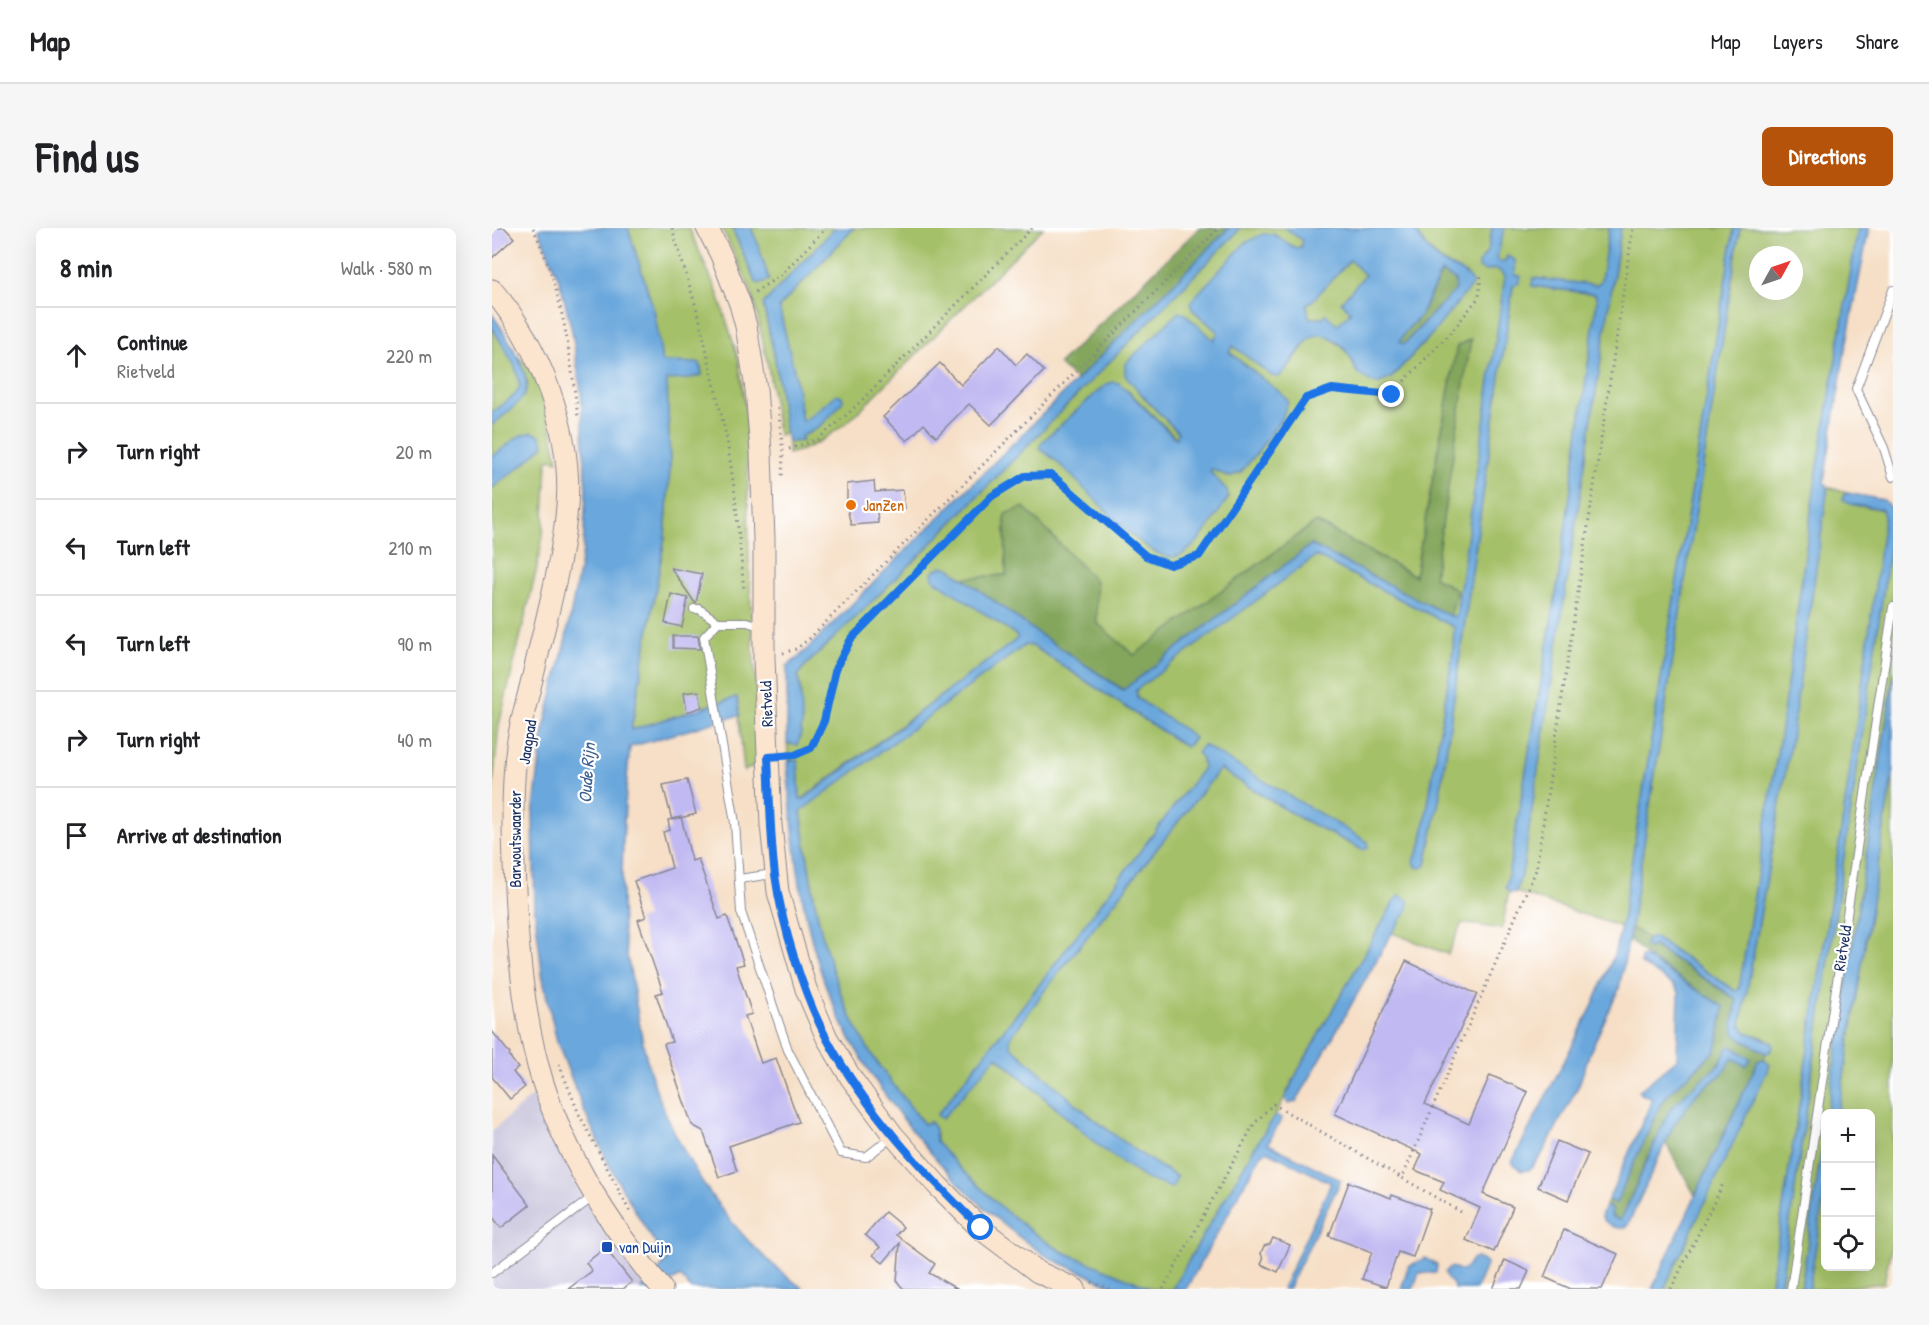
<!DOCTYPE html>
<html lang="en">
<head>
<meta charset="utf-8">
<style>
  body { margin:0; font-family:"Patrick Hand",sans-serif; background:#f6f6f6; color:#202124 }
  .controls { position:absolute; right:18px; bottom:18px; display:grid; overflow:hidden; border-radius:9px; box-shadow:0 6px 24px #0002 }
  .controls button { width:54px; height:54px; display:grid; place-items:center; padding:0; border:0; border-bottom:2px solid #e0e0e0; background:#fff; color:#202124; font:30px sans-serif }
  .compass { position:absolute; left:1257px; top:18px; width:54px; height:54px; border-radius:50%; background:#fff; box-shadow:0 6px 24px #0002; rotate:50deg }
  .stop { position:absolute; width:18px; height:18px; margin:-14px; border:4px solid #1a73e8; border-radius:50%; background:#fff }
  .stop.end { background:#1a73e8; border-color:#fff; box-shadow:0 2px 6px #0008 }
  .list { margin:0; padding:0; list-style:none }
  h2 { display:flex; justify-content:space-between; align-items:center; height:78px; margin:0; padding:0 24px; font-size:26px }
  h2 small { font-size:20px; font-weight:400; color:#757577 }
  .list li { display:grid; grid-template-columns:39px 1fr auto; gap:18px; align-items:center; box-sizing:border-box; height:96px; padding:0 24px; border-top:2px solid #e0e0e0 }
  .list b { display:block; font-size:22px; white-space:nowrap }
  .list p { margin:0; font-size:20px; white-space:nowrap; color:#757577 }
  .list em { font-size:20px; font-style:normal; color:#757577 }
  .icon { flex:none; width:33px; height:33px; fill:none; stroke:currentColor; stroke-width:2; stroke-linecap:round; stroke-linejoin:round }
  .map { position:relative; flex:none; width:1401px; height:1061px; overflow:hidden; border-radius:9px }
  header { display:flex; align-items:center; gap:36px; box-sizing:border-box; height:84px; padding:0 30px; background:#fff; border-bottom:2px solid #e0e0e0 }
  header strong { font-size:28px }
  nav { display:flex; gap:33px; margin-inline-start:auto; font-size:21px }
  .intro { display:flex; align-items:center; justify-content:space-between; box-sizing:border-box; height:144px; padding:0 36px }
  h1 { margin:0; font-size:42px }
  .button { padding:15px 27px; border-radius:9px; background:#b45309; color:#fff; font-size:21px; font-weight:700 }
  main { display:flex; gap:36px; padding:0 36px }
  aside { flex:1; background:#fff; border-radius:9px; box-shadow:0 6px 24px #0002 }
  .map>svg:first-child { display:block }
</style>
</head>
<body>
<header>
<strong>Map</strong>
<nav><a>Map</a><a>Layers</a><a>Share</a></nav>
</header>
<div class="intro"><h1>Find us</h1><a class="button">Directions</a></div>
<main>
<aside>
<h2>8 min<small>Walk · 580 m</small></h2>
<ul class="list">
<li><svg class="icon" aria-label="ahead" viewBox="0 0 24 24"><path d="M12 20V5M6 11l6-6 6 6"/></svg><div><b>Continue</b><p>Rietveld</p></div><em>220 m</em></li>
<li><svg class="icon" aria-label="right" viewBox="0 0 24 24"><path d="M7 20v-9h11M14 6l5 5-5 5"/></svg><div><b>Turn right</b></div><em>20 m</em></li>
<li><svg class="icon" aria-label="left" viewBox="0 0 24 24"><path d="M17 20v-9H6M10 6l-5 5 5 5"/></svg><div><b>Turn left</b></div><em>210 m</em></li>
<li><svg class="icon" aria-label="left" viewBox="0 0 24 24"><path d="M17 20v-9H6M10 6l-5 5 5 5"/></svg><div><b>Turn left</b></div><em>90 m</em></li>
<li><svg class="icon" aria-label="right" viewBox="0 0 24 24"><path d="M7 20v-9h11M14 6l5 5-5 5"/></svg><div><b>Turn right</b></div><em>40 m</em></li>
<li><svg class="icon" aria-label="arrive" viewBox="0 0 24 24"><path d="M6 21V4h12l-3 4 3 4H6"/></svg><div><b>Arrive at destination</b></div></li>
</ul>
</aside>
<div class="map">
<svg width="1401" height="1061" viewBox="0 0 1401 1061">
  <rect width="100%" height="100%" fill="#fff"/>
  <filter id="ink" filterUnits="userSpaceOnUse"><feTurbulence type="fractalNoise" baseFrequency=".0167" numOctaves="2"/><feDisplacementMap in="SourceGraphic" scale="12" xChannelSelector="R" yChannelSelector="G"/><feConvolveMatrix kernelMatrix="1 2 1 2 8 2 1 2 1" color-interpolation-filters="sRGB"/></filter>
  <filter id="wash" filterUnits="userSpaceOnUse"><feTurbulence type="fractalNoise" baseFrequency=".008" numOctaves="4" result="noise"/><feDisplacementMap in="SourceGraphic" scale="24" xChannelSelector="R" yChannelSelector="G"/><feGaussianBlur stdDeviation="1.35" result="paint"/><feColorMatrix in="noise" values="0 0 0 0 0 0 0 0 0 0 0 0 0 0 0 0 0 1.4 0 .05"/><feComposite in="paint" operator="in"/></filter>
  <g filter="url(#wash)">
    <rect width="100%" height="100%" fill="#f6dfc6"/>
    <!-- industrial -->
    <path fill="#c5c0da" d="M41,867L87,963L118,1013L157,1061H0V903Z"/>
    <!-- green -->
    <g fill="#a4c067" stroke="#607862" stroke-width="1.5" fill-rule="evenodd">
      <path d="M136,0H197L226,66L247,133L255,194L257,331L261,424L265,461L264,537L252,543L245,469L139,502L173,309L178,239L175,151H195L210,146L208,135L170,134L163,86Z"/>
      <path d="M230,0H240L263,53L277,51L265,13L259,0H343L271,76L283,130L294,206L286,207L277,143L264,82L258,60Z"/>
      <path d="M362,0H551L360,190C340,206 322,220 296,226V214L309,213L308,208L317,205L316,190L310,193L303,147L287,79Z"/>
      <path d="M749,0H793L810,12L811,16L809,19L803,20L781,6L716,56L698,74L700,81L726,104L721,113L693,86L687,84L633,136L657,175L686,204L687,207L685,210L632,159L613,157L549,216L548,221L569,236L626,293L655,318L703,316L717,299L736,270L735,262L718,244L720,241L737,249L749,244L765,224L791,188L795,173L790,166L737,124L741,118L780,148L796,140L816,112L824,106H832L850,119L857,127L864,143L885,156L899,150L941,105L976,47C950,35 936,26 922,0H1000L996,23L986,36L993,43L1005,41L1013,48L965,388H958L965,362L942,349L978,111L965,118L923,348L824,294L642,428L605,395L603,353L513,287L514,347L471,350L457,340L442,351L524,407L525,411L308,572L306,533L299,532L297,534L295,515L299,517L309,464L306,448L310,441L427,328Z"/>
      <path d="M1012,0H1117L1109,53L1104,57L1042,50L1041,58L1103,66L1105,72L1066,354L1014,660L1017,663L1010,701L970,695L956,726L900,705L916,682L903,672L806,843L783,888L766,914L680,1061H662L620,1045L569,1023L544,1007L511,981L467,939L444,914L443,901L438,894L432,896C409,866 383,836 366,803C328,731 320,662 309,582L533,417L541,418L694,519L702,511L694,503L645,470L644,462L824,328L962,399L961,424L929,619L922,632L924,639L930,640L934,637L948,567L1021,58L1028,48L1022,47L1014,32L1008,34L1005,30ZM710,530L876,619L870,622L806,589L728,541L553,762L518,810V818C573,867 620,911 684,948L612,922L504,828L445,888L547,757L711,540Z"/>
      <path d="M1129,0H1242L1129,699L1024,664L1031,640Z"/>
      <path d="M1248,0H1366L1323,256L1288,508L1247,761L1244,763L1163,710L1156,711L1139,699ZM1266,27H1302V63H1266Z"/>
      <path d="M858,32L874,47L850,73L859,84L845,98L830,90H817L815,75Z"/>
      <path d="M0,99L23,138L28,158L23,167L0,185Z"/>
      <path d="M22,124L41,144L55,180L66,233L59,231L55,234L51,308L44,344L7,497L0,565V260L34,234L52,217L27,208L0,229V197L33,167L36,155Z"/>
      <path d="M1336,259L1355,265L1351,268C1356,282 1377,276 1390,282L1393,288C1360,546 1319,804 1278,1061H1172L1277,837L1271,831L1274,825L1278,824L1276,811L1254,804L1249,797L1299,512Z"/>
      <path d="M1401,298V450L1335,885L1334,886L1333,897L1309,1061H1288Z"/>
      <path d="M1401,544V1010L1392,1055L1340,1061H1317L1333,961L1334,1038H1378V886L1346,885Z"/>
    </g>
    <!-- forest -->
    <g fill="#83a65c" stroke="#4f6a5d" stroke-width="1.5">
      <path d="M707,0H737L585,153L567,136Z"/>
      <path d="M950,44L963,52L964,61L912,116L907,114L913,104L928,88Z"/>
      <path d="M979,111L942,349L965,362L958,388L819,317L632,462L544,404L471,350L514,347L513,286L532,279L604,353L605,395L642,427L824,294L923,348L965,118Z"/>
      <path d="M1139,699L1156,711L1152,717H1160L1245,772C1238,810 1241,807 1274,825L1271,831L1266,833L1203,967L1173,914C1182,895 1192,877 1208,863C1215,857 1224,852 1230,845C1234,840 1236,835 1241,830L1254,838L1259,831L1235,821L1228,835L1218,845L1162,915L1130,990L1127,992L1119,988L1120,981L1114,978L1116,972L1124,975L1168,877L1178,864L1214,832L1232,779L1157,730L1137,711Z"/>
    </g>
    <!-- water -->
    <g fill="#6aa7dc" stroke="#426b9d" stroke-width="1.5" fill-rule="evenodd">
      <path d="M46,0H136L163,86L170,134L208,135L210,147L195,151L175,152L178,239L173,309L139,502L245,469L248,487L138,519C132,579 128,639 131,700C132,719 138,739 141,758C147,793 152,830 165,864C194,940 244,1014 312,1061H199L188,1048L167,1061H149L155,1057L175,1032L155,1003L120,943L93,885L65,814L51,752L43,684L41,587L52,500L73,415L91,322L94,264L89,164L80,103L68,54Z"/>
      <path d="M240,0H259L265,13L277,52L266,56L263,53Z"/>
      <path d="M343,0H362L287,79L303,147L310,193L316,190L345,166L350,168L351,173C339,188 328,202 309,208L310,213L296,214L293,203L283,130L271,76Z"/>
      <path d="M737,0H749L427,328L310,441L306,448C309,466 314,501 305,517L295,515V438L306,430Z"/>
      <path d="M793,0H922C929,14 937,25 950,34C963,43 973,41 981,56L941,105L899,150L885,156C878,153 870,150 865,144C862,139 861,132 857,127C849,114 829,99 816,112C805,123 798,138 787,149L780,148L741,118L737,124L790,166L796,173L791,188L765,225L749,244L737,249L720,241L718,244L735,262L736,270C725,286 702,328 681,329C648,332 580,239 548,221L549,215L613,157L620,154L627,155L682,209L685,210L686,204L657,175L633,147V136L687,84L693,86L722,112L726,104L700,81L698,74L753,15L771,6H781L803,20L809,19L810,12ZM858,32L873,47L849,74L859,84L845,97L834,86L830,90H817L815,76L818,75ZM949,44L963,52L964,61L912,116L907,114L913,104L928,88Z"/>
      <path d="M1000,0H1012L1005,30L1008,34L1014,32L1015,28L1023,32V47L1029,48L1027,55L1021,58L948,567L934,637L930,640L924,639L922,632L929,618L961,424L962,399L824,328L644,462L645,470L694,503L702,510L694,519L541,418L533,417L309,583C319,660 329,732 366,803C383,836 409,866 432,896L438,894L443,901L444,914L467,939L511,981L544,1007L569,1023L656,1059L655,1061C648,1061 639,1061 632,1061C618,1058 603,1051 590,1044C578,1039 564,1034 553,1027C464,969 366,851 331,750C307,681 301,609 295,536L298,532L306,533L308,571H312L525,411L524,407L441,351L440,344L450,338L457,340L544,404L631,462L819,317L958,388H964L1013,48L1005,41L993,43L987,40L986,36L996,23Z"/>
      <path d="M1117,0H1129L1031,640L1024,664L1019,665L1014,660L1066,354L1105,72L1103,66L1040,58L1041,50L1104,57L1109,53Z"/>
      <path d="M1242,0H1248L1139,699L1127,761L1098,824L1087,857L1049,928L1037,942L1029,943L1020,934L1101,777L1122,727L1129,699Z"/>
      <path d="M1366,0H1377L1352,129L1332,254L1336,259L1299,512L1249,797L1254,804L1280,814L1281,819L1278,824L1274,825L1247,810L1242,805L1241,796L1245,771L1161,717L1158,720L1152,717L1159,709L1163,710L1244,763L1247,761L1288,508L1323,256Z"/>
      <path d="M0,86C11,102 41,147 33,165C29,175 9,190 0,197V185L23,167L28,158L23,138L0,99Z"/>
      <path d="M40,204L48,207L52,217L34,234L0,260V229L27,208Z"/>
      <path d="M1355,265L1392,272L1400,282L1401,298L1288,1061H1278C1319,804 1360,546 1392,288L1390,282C1378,276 1362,281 1351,272V268Z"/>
      <path d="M1401,450V544L1346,885H1335Z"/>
      <path d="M711,517L876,614V620L871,622L806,589L728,541L553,762L518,810L519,818C573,867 620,911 685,949L680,960L654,951L612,922L505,828L450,891L445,887L547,757L711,540L710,530L705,525Z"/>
      <path d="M908,667L917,673L916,682L900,705L804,874L796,876L793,870L806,843L903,672Z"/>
      <path d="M1151,728L1232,779L1224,822L1178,864L1168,877L1124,975L1116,972L1159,875V870L1149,866L1147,863L1185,831L1187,764L1182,757L1149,736V730Z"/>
      <path d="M1239,818L1259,831L1254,838L1241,830L1230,846L1206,864L1181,898L1136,997C1127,1004 1114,997 1109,988L1113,978L1120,981L1119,988L1127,992L1130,990L1177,883L1197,862L1228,836L1235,821Z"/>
      <path d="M1271,831L1278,837L1172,1061H1160L1266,833Z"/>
      <path d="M783,888L790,890L776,916L849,952L796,1061H790L839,955L775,923L769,927L694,1061H680L766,914Z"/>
      <path d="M1333,897V961L1317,1061H1309Z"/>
      <path d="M933,1030L945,1037L944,1045H927L921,1061H909L916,1039Z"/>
      <path d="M985,1030L995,1035L984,1061H962L961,1056L955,1051L953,1045L956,1041L960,1039L970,1043L974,1040L980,1031Z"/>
    </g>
    <g id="blocks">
      <!-- building -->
      <g fill="#c1baf2">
        <path d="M0,0H13L22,10L0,30Z"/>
        <path d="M507,118L524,137L535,126L552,143L499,197L477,176L444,209L432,196L415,213L391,189L448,135L469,157Z"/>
        <path d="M382,253L383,264L411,262L413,280L385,284L386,295L359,297L355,280V256Z"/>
        <path d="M179,340L210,346L204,375H203Z"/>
        <path d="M179,366L196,370L190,399L173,395Z"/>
        <path d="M181,408H206L208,421L181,420Z"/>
        <path d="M207,463L210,479L195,484L192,465Z"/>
        <path d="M195,552L204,586L180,592L171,557Z"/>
        <path d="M189,589L200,633L206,631L227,691L235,688L252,736L244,738L260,786L253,788L269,835L284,830L307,894L237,918L245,943L227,949L211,903L200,897L172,816L180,814L164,766L171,764L146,692L154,689L142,653L180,640L171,604L178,602L176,592Z"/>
        <path d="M914,733L985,766L933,876L977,896L998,847L1036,864L991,966L1021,979L1002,1024L974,1012L988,980L948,962L952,954L923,942L930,926L843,886Z"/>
        <path d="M0,803L18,826L17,828L26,840L21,844L33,859L18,871L0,849Z"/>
        <path d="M1065,913L1096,926L1076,972L1046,959Z"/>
        <path d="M0,927L38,977L9,1000L0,988Z"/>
        <path d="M857,954L899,970L900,967L938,981L921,1029L906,1024L894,1059L870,1051L880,1024L837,1008Z"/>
        <path d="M393,984L411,999L404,1007L443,1036L437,1045L465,1061H412L408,1057L405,1053L408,1015L391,1035L381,1027L388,1019L373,1007Z"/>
        <path d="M1072,1002L1126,1026L1110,1061H1079L1052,1049Z"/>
        <path d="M781,1010L798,1017L786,1044L769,1036L771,1031L769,1025L772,1018L778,1016Z"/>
        <path d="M113,1020L140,1054L131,1061H76L100,1043L94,1035Z"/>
        <path d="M1013,1032L1037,1043L1029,1061H1001Z"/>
      </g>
    </g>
  </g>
  <g filter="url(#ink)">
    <use href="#blocks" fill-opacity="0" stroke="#888792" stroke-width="1.5"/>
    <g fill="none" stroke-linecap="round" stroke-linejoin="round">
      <!-- lane casing -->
      <g stroke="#888792" stroke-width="10">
        <g id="lane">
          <path d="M1401,62L1364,161L1392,220L1401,249"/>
          <path d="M202,381H207L226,394"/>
          <path d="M271,399L255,394H226L212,409L243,595L249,684L296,822L349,925L374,929L401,908"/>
          <path d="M247,651L281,646"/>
          <path d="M0,1045L102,968"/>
          <path d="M1299,1061L1401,379"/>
        </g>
      </g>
      <!-- secondary casing -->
      <g stroke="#888792" stroke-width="23">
        <g id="secondary">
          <path d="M215,0L229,27L248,76L254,98L264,161L269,224L272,312V430L279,597L286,664L314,761L335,810L359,850L401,907L446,958L489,1001L546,1044L583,1061"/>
          <path d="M0,62C48,117 81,205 75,278C71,331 56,383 44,435C38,462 29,490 25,518C19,565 21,613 23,661C26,724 32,794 51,855C75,931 120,1001 170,1061"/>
        </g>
      </g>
      <!-- path -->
      <g stroke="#888792" stroke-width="3" stroke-dasharray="1.5 4.5" stroke-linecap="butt">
        <path d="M41,0C70,60 78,124 86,190"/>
        <path d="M180,0L207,89L235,212L243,267L252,362"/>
        <path d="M263,64L289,47L334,0"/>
        <path d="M286,180L291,224L290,251"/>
        <path d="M297,221L326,211L357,185L540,0"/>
        <path d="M291,425L304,421L317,411L727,0"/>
        <path d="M293,528L303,527L319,520L332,493L343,440L359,411L500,268L533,248L560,247L654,328L678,337L707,328L814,170L840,161L899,167L961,102L987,69L989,45"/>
        <path d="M67,836L87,886L139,986"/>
        <path d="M969,984L910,950L1044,642L1141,0"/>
        <path d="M600,1054L618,1061"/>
        <path d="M671,1061L762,896L781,876L910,950"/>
        <path d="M1179,1061L1232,954"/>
      </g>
      <!-- lane -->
      <use href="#lane" stroke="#fff" stroke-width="8"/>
      <!-- secondary -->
      <use href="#secondary" stroke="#fce5cf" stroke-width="21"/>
    </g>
  </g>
  <g fill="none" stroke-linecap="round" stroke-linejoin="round" filter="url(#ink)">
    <!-- route -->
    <path stroke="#1a73e8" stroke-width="8" d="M489,1000C431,944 374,883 335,811C311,766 290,697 283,647C278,608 278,568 276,529L303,527L319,520L332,493L344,440L359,411L500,268L533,248L560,247L654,328L678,337L707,328L814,170L840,161L900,167"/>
  </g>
  <!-- markers -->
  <circle fill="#e8710a" stroke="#fff" stroke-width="2" cx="359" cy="277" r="6"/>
  <rect fill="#1a4fb4" stroke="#fff" stroke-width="2" x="109" y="1013" width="12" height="12" rx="3"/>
  <g text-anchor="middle" stroke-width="4.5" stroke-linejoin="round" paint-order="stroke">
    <!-- food labels -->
    <g font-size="16" fill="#c56008" stroke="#fff" text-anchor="start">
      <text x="371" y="283">JanZen</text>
    </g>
    <!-- street labels -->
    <g font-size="16" fill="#1b2f5e" stroke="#fff">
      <text transform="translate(274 476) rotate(-92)" y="6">Rietveld</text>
      <text transform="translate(35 514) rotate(-81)" y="6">Jaagpad</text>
      <text transform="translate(23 611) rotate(-90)" y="6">Barwoutswaarder</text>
      <text transform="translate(1350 720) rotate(-81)" y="6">Rietveld</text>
    </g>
    <!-- transit labels -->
    <g font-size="16" fill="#164399" stroke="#fff" text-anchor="start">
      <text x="127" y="1025">van Duijn</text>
    </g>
    <!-- water labels -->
    <g font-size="18" font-style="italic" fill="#3b5f90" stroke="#fff">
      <text transform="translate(95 545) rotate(-86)" y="6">Oude Rijn</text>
    </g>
  </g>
</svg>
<div class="controls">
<button>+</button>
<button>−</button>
<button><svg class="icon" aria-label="locate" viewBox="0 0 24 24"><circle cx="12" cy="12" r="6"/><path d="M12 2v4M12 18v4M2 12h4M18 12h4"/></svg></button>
</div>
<svg class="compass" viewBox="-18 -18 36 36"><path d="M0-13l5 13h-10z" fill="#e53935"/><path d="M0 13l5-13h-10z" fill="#757577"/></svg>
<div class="stop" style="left:489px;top:1000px"></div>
<div class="stop end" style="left:900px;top:167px"></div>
</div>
</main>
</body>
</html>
